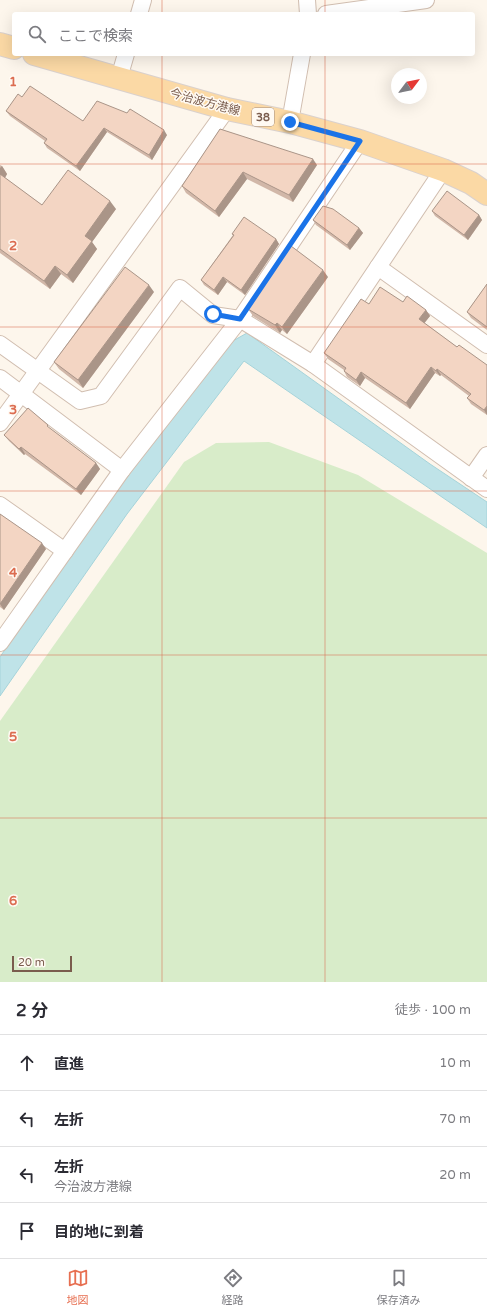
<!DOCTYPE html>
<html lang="ja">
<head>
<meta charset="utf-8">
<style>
  body { margin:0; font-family:"Varela Round","Noto Sans JP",sans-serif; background:#f2f2f3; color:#2b2b33 }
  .compass { position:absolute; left:391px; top:68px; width:36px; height:36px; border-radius:50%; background:#fff; box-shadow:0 4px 16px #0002; rotate:58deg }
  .scale { position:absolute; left:12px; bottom:10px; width:60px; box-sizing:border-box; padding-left:4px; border:2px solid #7a5c4d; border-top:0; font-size:11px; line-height:14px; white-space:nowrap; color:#7a5c4d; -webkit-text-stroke:3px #fffaf3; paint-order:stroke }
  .stop { position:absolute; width:12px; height:12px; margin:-9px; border:3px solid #1a73e8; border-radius:50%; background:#fff }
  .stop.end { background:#1a73e8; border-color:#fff; box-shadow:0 1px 4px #0008 }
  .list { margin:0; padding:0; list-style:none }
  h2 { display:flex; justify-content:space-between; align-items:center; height:52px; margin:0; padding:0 16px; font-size:17px }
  h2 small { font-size:13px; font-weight:400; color:#7c7c81 }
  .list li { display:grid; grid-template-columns:26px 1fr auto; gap:12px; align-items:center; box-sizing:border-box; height:56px; padding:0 16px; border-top:1px solid #e1e1e2 }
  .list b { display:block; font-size:15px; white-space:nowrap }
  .list p { margin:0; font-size:13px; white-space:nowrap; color:#7c7c81 }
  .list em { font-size:13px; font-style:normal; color:#7c7c81 }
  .icon { flex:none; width:22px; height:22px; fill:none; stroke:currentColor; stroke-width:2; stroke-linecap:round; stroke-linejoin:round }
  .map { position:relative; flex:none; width:487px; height:982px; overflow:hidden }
  .search { position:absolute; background:#fff; box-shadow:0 4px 16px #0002; left:12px; right:12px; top:12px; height:44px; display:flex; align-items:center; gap:10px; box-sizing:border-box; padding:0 14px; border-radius:4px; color:#7c7c81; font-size:15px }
  .sheet { height:276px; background:#fff }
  nav { display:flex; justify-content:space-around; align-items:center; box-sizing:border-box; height:56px; border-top:1px solid #e1e1e2; background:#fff; font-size:11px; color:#7c7c81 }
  nav a { display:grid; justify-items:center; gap:2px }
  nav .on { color:#e76f51 }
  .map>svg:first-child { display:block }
</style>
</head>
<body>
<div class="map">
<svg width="487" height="982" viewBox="0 0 487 982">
  <rect width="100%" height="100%" fill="#fdf6ec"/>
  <!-- green -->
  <path fill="#d8ecc9" d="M269,442L358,475L487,553V982H0V721L184,462L216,443Z"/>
  <!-- water -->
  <path fill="#bfe3e8" stroke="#a5d3da" d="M247,333L430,464L487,502V528L244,361L127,514L0,696V657L74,548L130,472L231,342Z"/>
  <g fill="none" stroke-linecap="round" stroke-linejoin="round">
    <!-- street casing -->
    <g stroke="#d1beb0" stroke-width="18">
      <g id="street">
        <path d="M307,0L308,14"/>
        <path d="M139,14L143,0"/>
        <path d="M326,14L426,0"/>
        <path d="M119,78L126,54"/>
        <path d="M290,122L302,54"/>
        <path d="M378,267L487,345"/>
        <path d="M0,344L80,401L101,396L180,288L213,315L240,319L313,364L487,489"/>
        <path d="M313,364L443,170"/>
        <path d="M0,378L122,470"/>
        <path d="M0,423L227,109"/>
        <path d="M471,478L487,455"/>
        <path d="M0,505L65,551"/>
        <path d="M0,643L122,470L240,319L360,141"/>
      </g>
    </g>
    <!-- primary casing -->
    <g stroke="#dad1cd" stroke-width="24">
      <g id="primary">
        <path d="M0,44L14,48"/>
        <path d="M34,54L227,109L290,122L360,141L443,170L471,183L487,194"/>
      </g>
    </g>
    <!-- street -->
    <use href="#street" stroke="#fff" stroke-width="16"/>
    <!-- primary -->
    <use href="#primary" stroke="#fbd9a5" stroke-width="22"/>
  </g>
  <!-- wall -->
  <g fill="#d1b7a8">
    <path d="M22,97L83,121L167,135L152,160L107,132L80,171L47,148L44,143L45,141L10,116L6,111Z"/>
    <path d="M220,129L317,165L293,202L247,179L219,217L186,193L182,186Z"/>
    <path d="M0,165L2,166L7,174L5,178L42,205L116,209L92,242L97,249L73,283L61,274L50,289L0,253Z"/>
    <path d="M432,211L479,215L482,220L468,240L435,216Z"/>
    <path d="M313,220L359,228L363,233L350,250L316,225Z"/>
    <path d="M232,234L276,239L279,244L245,295L227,282L218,295L204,285L201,280L233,235Z"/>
    <path d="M328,277L287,334L282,330L280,333L253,316L248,309Z"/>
    <path d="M487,284V330L471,318L467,312Z"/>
    <path d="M154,292L83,388L59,369L54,362Z"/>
    <path d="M403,302L426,310L430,316L424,323L457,347L487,365V415L471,404L467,398L469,396L441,375L440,376L435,373L410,409L365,378L360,386L347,377L344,371V370L328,359L324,353L369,304Z"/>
    <path d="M52,430L96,463L100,469L81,495L25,454L24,455L9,441L4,435Z"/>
    <path d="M0,514L46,549L4,610L0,607Z"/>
  </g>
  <!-- shaded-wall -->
  <g fill="#aa9588">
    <path d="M104,128L107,132L80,171L76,166Z"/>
    <path d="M164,130L167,135L152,160L149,155Z"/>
    <path d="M313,159L317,165L293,202L289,195Z"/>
    <path d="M2,166L7,174L3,181L0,177V168Z"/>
    <path d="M243,172L247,179L219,217L215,211Z"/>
    <path d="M110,201L116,209L92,242L97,249L73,283L67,275L85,236Z"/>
    <path d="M479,215L482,220L468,240L464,235Z"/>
    <path d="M359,228L363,233L350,250L347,245Z"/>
    <path d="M276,239L279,244L245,295L241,290Z"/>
    <path d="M55,266L61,274L50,289L44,281Z"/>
    <path d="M323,270L328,277L287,334L282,327Z"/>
    <path d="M223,277L227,282L218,295L214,290Z"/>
    <path d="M149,285L154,292L83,388L78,380Z"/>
    <path d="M426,310L430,316L423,325L419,319Z"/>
    <path d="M277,323L282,330L280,333L275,325Z"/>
    <path d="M431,367L435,373L410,409L406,403Z"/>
    <path d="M437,369L441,375L440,376L436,371Z"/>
    <path d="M361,372L365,378L360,386L356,380Z"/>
    <path d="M487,406V415L484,410Z"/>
    <path d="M21,447L25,454L24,455L19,449Z"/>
    <path d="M96,463L100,469L81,495L76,489Z"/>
    <path d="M42,543L46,549L4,610L0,604Z"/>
  </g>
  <!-- building -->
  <g fill="#f3d5c3" stroke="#aa9588">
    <path d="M30,86L83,121L97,101L127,113L130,109L164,130L149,155L104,128L76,166L44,143L47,139L6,111L18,94L22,97Z"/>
    <path d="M220,129L313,159L289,195L243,172L215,211L182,186Z"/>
    <path d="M68,170L110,201L85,236L92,241L67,275L55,266L44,281L0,249V174L42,205Z"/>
    <path d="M447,191L479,215L464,235L432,211Z"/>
    <path d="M323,206L333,209L359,228L347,245L313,220Z"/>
    <path d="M244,217L276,239L241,290L223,277L214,290L201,280L234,235L232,234Z"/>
    <path d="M291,246L323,270L282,327L277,323L275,325L248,309Z"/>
    <path d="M125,267L149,285L78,380L54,362Z"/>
    <path d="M487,284V327L467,312Z"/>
    <path d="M380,287L403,302L407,296L426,310L419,319L457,347L459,345L487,365V406L484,410L467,398L471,394L437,369L436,371L431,367L406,403L361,372L356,380L344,371L346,368L324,353L361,299L369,304Z"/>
    <path d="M28,408L48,425L47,426L96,463L76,489L21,447L19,449L4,435Z"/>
    <path d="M0,514L42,543L0,604Z"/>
  </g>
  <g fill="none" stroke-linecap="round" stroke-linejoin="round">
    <!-- route -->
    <path stroke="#1a73e8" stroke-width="5" d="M213,314L240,319L360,141L290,122"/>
  </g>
  <!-- grid -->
  <path fill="none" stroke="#dc6d51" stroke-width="1" stroke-opacity="0.55" d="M162,0V14M325,0V14M162,54V982M325,54V982M0,164H487M0,327H487M0,491H487M0,655H487M0,818H487"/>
  <g text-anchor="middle" stroke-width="3" stroke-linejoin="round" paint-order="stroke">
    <!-- shield labels -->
    <rect fill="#fffaf3" stroke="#a28b7f" stroke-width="1" x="252" y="108" width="22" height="18" rx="3"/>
    <g font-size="11" font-weight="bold" fill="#7a5c4d">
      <text x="263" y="121">38</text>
    </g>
    <!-- street labels -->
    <g font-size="12" fill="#7a5c4d" stroke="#fffaf3">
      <text transform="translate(205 102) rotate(15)" y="4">今治波方港線</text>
    </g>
  </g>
  <g font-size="13" text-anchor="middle" font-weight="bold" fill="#dc6d51" stroke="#fffaf3" stroke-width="3" stroke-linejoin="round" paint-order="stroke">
    <text x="13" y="86">1</text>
    <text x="13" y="250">2</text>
    <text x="13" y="414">3</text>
    <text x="13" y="577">4</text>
    <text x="13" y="741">5</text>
    <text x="13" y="905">6</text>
  </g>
</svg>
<svg class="compass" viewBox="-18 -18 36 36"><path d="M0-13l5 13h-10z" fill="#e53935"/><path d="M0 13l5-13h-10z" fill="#7c7c81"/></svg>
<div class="scale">20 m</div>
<div class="stop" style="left:213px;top:314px"></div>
<div class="stop end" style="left:290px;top:122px"></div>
<div class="search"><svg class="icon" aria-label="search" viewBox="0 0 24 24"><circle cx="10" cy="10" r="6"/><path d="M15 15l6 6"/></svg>ここで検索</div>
</div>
<section class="sheet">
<h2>2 分<small>徒歩 · 100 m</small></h2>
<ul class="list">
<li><svg class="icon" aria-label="ahead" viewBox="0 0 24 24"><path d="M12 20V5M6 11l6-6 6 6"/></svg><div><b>直進</b></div><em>10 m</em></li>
<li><svg class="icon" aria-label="left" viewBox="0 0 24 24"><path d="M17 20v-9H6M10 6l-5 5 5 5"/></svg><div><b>左折</b></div><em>70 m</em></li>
<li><svg class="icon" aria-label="left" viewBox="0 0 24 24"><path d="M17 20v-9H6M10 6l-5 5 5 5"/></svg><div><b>左折</b><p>今治波方港線</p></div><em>20 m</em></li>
<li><svg class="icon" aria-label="arrive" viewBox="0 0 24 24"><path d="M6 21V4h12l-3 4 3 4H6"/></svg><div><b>目的地に到着</b></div></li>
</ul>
</section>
<nav>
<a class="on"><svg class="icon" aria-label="map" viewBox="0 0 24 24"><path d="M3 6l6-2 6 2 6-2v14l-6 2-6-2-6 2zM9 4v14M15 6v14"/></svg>地図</a>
<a><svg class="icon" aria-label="directions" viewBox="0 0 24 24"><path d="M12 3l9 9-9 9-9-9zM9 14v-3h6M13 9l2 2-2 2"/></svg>経路</a>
<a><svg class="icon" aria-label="saved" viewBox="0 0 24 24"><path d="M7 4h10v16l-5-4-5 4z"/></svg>保存済み</a>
</nav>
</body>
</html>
